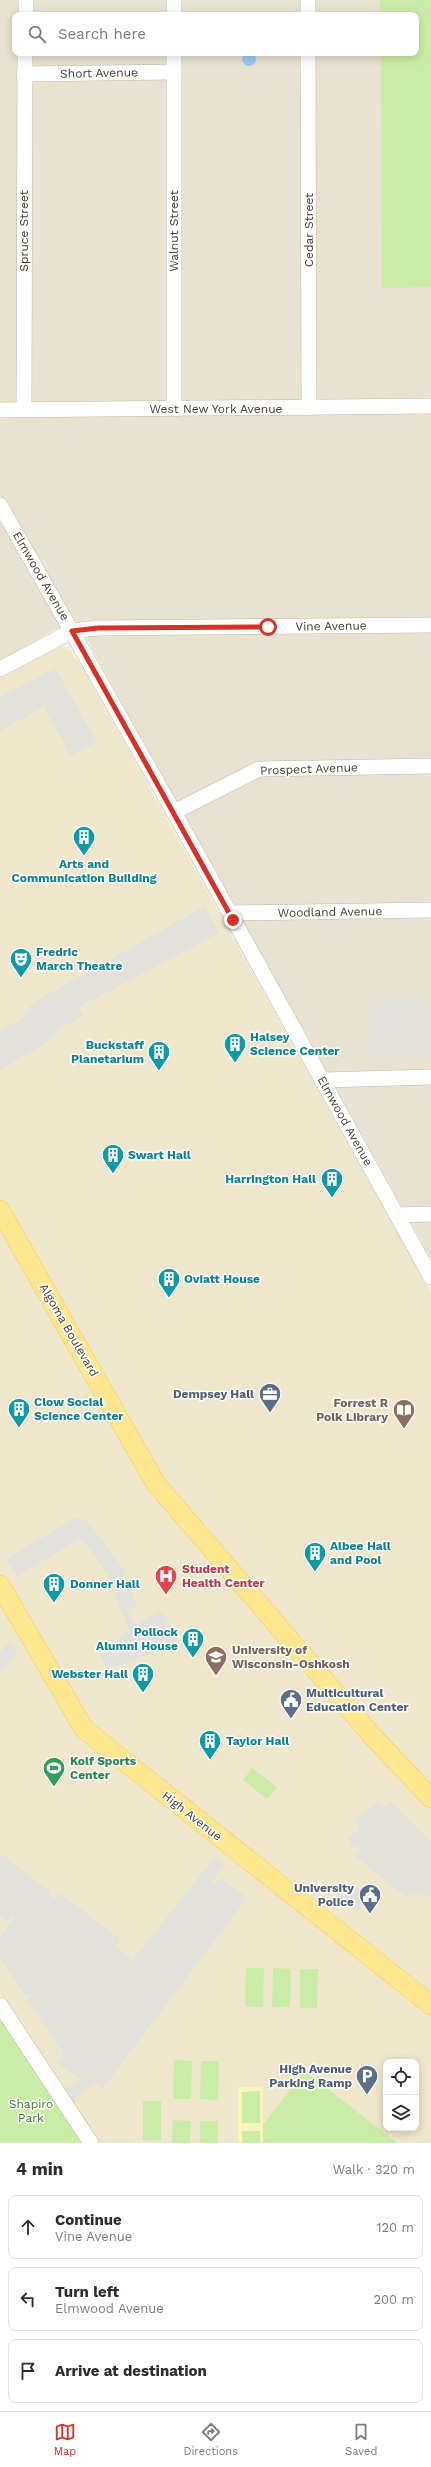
<!DOCTYPE html>
<html lang="en">
<head>
<meta charset="utf-8">
<style>
  body { margin:0; font-family:"Work Sans",sans-serif; background:#f2f2f3; color:#2b2b33 }
  .controls { position:absolute; right:12px; bottom:12px; display:grid; overflow:hidden; border-radius:8px; box-shadow:0 2px 10px #0003 }
  .controls button { width:36px; height:36px; display:grid; place-items:center; padding:0; border:0; border-bottom:1px solid #e1e1e2; background:#fff; color:#2b2b33; font:20px sans-serif }
  .stop { position:absolute; width:12px; height:12px; margin:-9px; border:3px solid #d93025; border-radius:50%; background:#fff }
  .stop.end { background:#d93025; border-color:#fff; box-shadow:0 1px 4px #0008 }
  .list { margin:0; padding:0; list-style:none }
  h2 { display:flex; justify-content:space-between; align-items:center; height:52px; margin:0; padding:0 16px; font-size:17px }
  h2 small { font-size:13px; font-weight:400; color:#7c7c81 }
  .list li { display:grid; grid-template-columns:26px 1fr auto; gap:12px; align-items:center; box-sizing:border-box; height:64px; margin:0 8px 8px; padding:0 8px; border:1px solid #e1e1e2; border-radius:8px }
  .list b { display:block; font-size:15px; white-space:nowrap }
  .list p { margin:0; font-size:13px; white-space:nowrap; color:#7c7c81 }
  .list em { font-size:13px; font-style:normal; color:#7c7c81 }
  .icon { flex:none; width:22px; height:22px; fill:none; stroke:currentColor; stroke-width:2; stroke-linecap:round; stroke-linejoin:round }
  .map { position:relative; flex:none; width:431px; height:2143px; overflow:hidden }
  .search { position:absolute; background:#fff; box-shadow:0 2px 10px #0003; left:12px; right:12px; top:12px; height:44px; display:flex; align-items:center; gap:10px; box-sizing:border-box; padding:0 14px; border-radius:8px; color:#7c7c81; font-size:15px }
  .sheet { height:268px; background:#fff }
  nav { display:flex; justify-content:space-around; align-items:center; box-sizing:border-box; height:56px; border-top:1px solid #e1e1e2; background:#fff; font-size:11px; color:#7c7c81 }
  nav a { display:grid; justify-items:center; gap:2px }
  nav .on { color:#d93025 }
  .map>svg:first-child { display:block }
</style>
</head>
<body>
<div class="map">
<svg width="431" height="2143" viewBox="0 0 431 2143">
  <rect width="100%" height="100%" fill="#f4f0e3"/>
  <!-- residential -->
  <path fill="#e8e2d0" fill-rule="evenodd" d="M0,0H431V1259L108,679L78,621L52,631L0,661ZM15,15H416V53H15Z"/>
  <!-- education -->
  <path fill="#efe7cb" fill-rule="evenodd" d="M60,645L71,651L86,674L431,1293V2143H0V676ZM386,2062H416V2128H386Z"/>
  <!-- green -->
  <g fill="#c9eda6">
    <path d="M380,0H431V287L382,288L381,53H416V15H380Z"/>
    <path d="M252,1768L277,1787L267,1799L243,1780Z"/>
    <path d="M246,1968H264L263,2007H245Z"/>
    <path d="M273,1968L291,1969L290,2007H272Z"/>
    <path d="M300,1969H318L317,2008H300Z"/>
    <path d="M0,2005L81,2139L78,2143H0Z"/>
    <path d="M174,2060L192,2061L191,2099H173Z"/>
    <path d="M201,2061H219L218,2100L200,2099Z"/>
    <path d="M305,2071L397,2143H242V2131H258Z"/>
    <rect x="242" y="2091" width="18" height="32"/>
    <rect x="143" y="2101" width="18" height="39"/>
    <path d="M173,2120L191,2121L190,2143H172Z"/>
    <rect x="200" y="2121" width="18" height="22"/>
  </g>
  <!-- sand -->
  <path fill="#fdf3b9" fill-rule="evenodd" d="M238,2087H263V2143H260V2131H242V2143H238ZM260,2091V2123H242V2092Z"/>
  <!-- parking -->
  <g fill="#e3e1dc">
    <path d="M55,668L97,742L71,756L44,707L0,731V697Z"/>
    <path d="M205,906L219,933L79,1007L84,1015L56,1031L49,1041L0,1070V1031L24,1018L31,1004Z"/>
    <path d="M378,997H424V1006L431,1007V1058L369,1056L370,1008H378Z"/>
    <path d="M76,1518L84,1519L91,1526L122,1567L137,1607L127,1609L135,1625L161,1610L174,1630L176,1648L144,1656L108,1670L100,1655L129,1630L107,1573L85,1542L79,1539L17,1577L6,1559Z"/>
    <path d="M10,1641L17,1653L0,1674V1652Z"/>
    <path d="M378,1801L384,1806L391,1802L431,1842V1896H422L412,1892L407,1898L355,1856L360,1849L356,1846L351,1848L348,1839L358,1830L359,1825L355,1821Z"/>
    <path d="M0,1853L50,1892V1896L55,1899L60,1893L120,1940L116,1947L132,1961L215,1857L224,1864L212,1882L216,1883L221,1878L247,1898L103,2088L95,2083L75,2098L74,2105L62,2087L67,2088L80,2080L85,2073L79,2079L57,2063L63,2054L27,2000L32,1993L25,1996L0,1958V1937L14,1918L11,1917L7,1922L0,1916Z"/>
    <path d="M353,1884L368,1896L356,1913L337,1899L340,1895L344,1896Z"/>
  </g>
  <!-- water -->
  <circle fill="#97caf8" cx="249" cy="59" r="7"/>
  <g fill="none" stroke-linecap="round" stroke-linejoin="round">
    <!-- minor casing -->
    <g stroke="#c0b8a4" stroke-width="16">
      <g id="minor">
        <path d="M308,0V15"/>
        <path d="M26,15V0"/>
        <path d="M174,15V0"/>
        <path d="M174,53V409"/>
        <path d="M308,53L309,408"/>
        <path d="M24,74L174,72"/>
        <path d="M24,409L25,53"/>
        <path d="M0,410L431,406"/>
        <path d="M0,505L174,812L431,1277"/>
        <path d="M0,669L72,631L98,628L431,625"/>
        <path d="M174,812L259,769L431,766"/>
        <path d="M230,913L431,910"/>
        <path d="M323,1080L431,1077"/>
        <path d="M397,1215L431,1214"/>
        <path d="M0,2005L91,2143"/>
      </g>
    </g>
    <!-- major casing -->
    <g stroke="#f1cc53" stroke-width="20">
      <g id="major">
        <path d="M0,1210L156,1484L375,1739L431,1798"/>
        <path d="M0,1585L84,1729L431,2005"/>
      </g>
    </g>
    <!-- minor -->
    <use href="#minor" stroke="#fff" stroke-width="15"/>
    <!-- major -->
    <use href="#major" stroke="#ffe790" stroke-width="19"/>
  </g>
  <g fill="none" stroke-linecap="round" stroke-linejoin="round">
    <!-- route -->
    <path stroke="#d93025" stroke-width="5" d="M233,920L72,631L98,628L268,627"/>
  </g>
  <!-- icons -->
  <defs>
    <g id="building-pin" transform="scale(1.15)"><path d="M0 17L-7.5 6A9.5 9.5 0 1 1 7.5 6Z" fill="#0f9aa8" stroke="#fff"/><path d="M-4-6H4V6H1V3H-1V6H-4ZM-2.5-4.3h1.7v1.8h-1.7ZM.8-4.3h1.7v1.8H.8ZM-2.5-1h1.7V.8h-1.7ZM.8-1h1.7V.8H.8Z" fill="#fff"/></g>
    <g id="theatre-pin" transform="scale(1.15)"><path d="M0 17L-7.5 6A9.5 9.5 0 1 1 7.5 6Z" fill="#0f9aa8" stroke="#fff"/><path d="M-5-5.5Q0-4 5-5.5V0Q5 5 0 6Q-5 5-5 0ZM-3.3-2.5H-1v1.5H-3.3ZM1-2.5H3.3v1.5H1ZM-2.8 1Q0 5.5 2.8 1Z" fill="#fff"/></g>
    <g id="office-pin" transform="scale(1.15)"><path d="M0 17L-7.5 6A9.5 9.5 0 1 1 7.5 6Z" fill="#5c6f8a" stroke="#fff"/><path d="M-6-3h4V-5.5h4V-3h4V5H-6ZM-1-4.5V-3h2v-1.5ZM-6 0V1H6V0Z" fill="#fff"/></g>
    <g id="library-pin" transform="scale(1.15)"><path d="M0 17L-7.5 6A9.5 9.5 0 1 1 7.5 6Z" fill="#8d6e63" stroke="#fff"/><path d="M-6-4Q-3-5.5-.7-3.5V5Q-3 3-6 4ZM6-4Q3-5.5 .7-3.5V5Q3 3 6 4Z" fill="#fff"/></g>
    <g id="hospital-pin" transform="scale(1.15)"><path d="M0 17L-7.5 6A9.5 9.5 0 1 1 7.5 6Z" fill="#e0444e" stroke="#fff"/><path d="M-5-5h3v3.5h4V-5h3V5h-3V1.5h-4V5h-3Z" fill="#fff"/></g>
    <g id="university-pin" transform="scale(1.15)"><path d="M0 17L-7.5 6A9.5 9.5 0 1 1 7.5 6Z" fill="#8d6e63" stroke="#fff"/><path d="M0-5L7-2L0 1L-7-2ZM-4 1L0 2.5L4 1V4Q0 6-4 4Z" fill="#fff"/></g>
    <g id="civic-pin" transform="scale(1.15)"><path d="M0 17L-7.5 6A9.5 9.5 0 1 1 7.5 6Z" fill="#5c6f8a" stroke="#fff"/><path d="M-.6-6.5H3V-4.5H.6V-3L4-1V1h2V6H-6V1h2V-1L-.6-3ZM-1.2 2.5V6h2.4V2.5Z" fill="#fff"/></g>
    <g id="stadium-pin" transform="scale(1.15)"><path d="M0 17L-7.5 6A9.5 9.5 0 1 1 7.5 6Z" fill="#2e9e5b" stroke="#fff"/><path d="M0-5a6.5 5 0 1 0 0 10a6.5 5 0 1 0 0-10ZM-3.5-1.8h7v3.6h-7Z" fill="#fff"/></g>
    <g id="parking-pin" transform="scale(1.15)"><path d="M0 17L-7.5 6A9.5 9.5 0 1 1 7.5 6Z" fill="#5c6f8a" stroke="#fff"/><path d="M-3.5-5.5H1a3.5 3.5 0 0 1 0 7H-1V5.5H-3.5ZM-1-3.4V-.6H.8a1.4 1.4 0 0 0 0-2.8Z" fill="#fff"/></g>
  </defs>
  <g fill-rule="evenodd">
    <use href="#building-pin" x="84" y="837"/>
    <use href="#theatre-pin" x="21" y="959"/>
    <use href="#building-pin" x="235" y="1044"/>
    <use href="#building-pin" x="159" y="1052"/>
    <use href="#building-pin" x="113" y="1155"/>
    <use href="#building-pin" x="332" y="1179"/>
    <use href="#building-pin" x="169" y="1279"/>
    <use href="#office-pin" x="270" y="1394"/>
    <use href="#building-pin" x="19" y="1409"/>
    <use href="#library-pin" x="404" y="1410"/>
    <use href="#building-pin" x="315" y="1553"/>
    <use href="#hospital-pin" x="166" y="1576"/>
    <use href="#building-pin" x="54" y="1584"/>
    <use href="#building-pin" x="193" y="1639"/>
    <use href="#university-pin" x="216" y="1657"/>
    <use href="#building-pin" x="143" y="1674"/>
    <use href="#civic-pin" x="291" y="1700"/>
    <use href="#building-pin" x="210" y="1741"/>
    <use href="#stadium-pin" x="54" y="1768"/>
    <use href="#civic-pin" x="370" y="1895"/>
    <use href="#parking-pin" x="367" y="2076"/>
  </g>
  <g text-anchor="middle" stroke-width="3" stroke-linejoin="round" paint-order="stroke">
    <!-- street labels -->
    <g font-size="12" fill="#464032" stroke="#fff">
      <text transform="translate(99 73) rotate(-1)" y="4">Short Avenue</text>
      <text transform="translate(309 230) rotate(-90)" y="4">Cedar Street</text>
      <text transform="translate(24 231) rotate(-90)" y="4">Spruce Street</text>
      <text transform="translate(174 231) rotate(-90)" y="4">Walnut Street</text>
      <text x="216" y="413">West New York Avenue</text>
      <text transform="translate(41 576) rotate(60)" y="4">Elmwood Avenue</text>
      <text transform="translate(331 626) rotate(-1)" y="4">Vine Avenue</text>
      <text transform="translate(309 769) rotate(-2)" y="4">Prospect Avenue</text>
      <text transform="translate(330 912) rotate(-1)" y="4">Woodland Avenue</text>
      <text transform="translate(345 1121) rotate(61)" y="4">Elmwood Avenue</text>
      <text transform="translate(69 1330) rotate(60)" y="4">Algoma Boulevard</text>
      <text transform="translate(192 1816) rotate(38)" y="4">High Avenue</text>
    </g>
    <!-- culture labels -->
    <g font-size="12" font-weight="bold" fill="#0d838f" stroke="#fff" text-anchor="start">
      <text x="84" y="868" text-anchor="middle">Arts and<tspan x="84" dy="14">Communication Building</tspan></text>
      <text x="36" y="956">Fredric<tspan x="36" dy="14">March Theatre</tspan></text>
      <text x="250" y="1041">Halsey<tspan x="250" dy="14">Science Center</tspan></text>
      <text x="144" y="1049" text-anchor="end">Buckstaff<tspan x="144" dy="14">Planetarium</tspan></text>
      <text x="128" y="1159">Swart Hall</text>
      <text x="316" y="1183" text-anchor="end">Harrington Hall</text>
      <text x="184" y="1283">Oviatt House</text>
      <text x="34" y="1406">Clow Social<tspan x="34" dy="14">Science Center</tspan></text>
      <text x="330" y="1550">Albee Hall<tspan x="330" dy="14">and Pool</tspan></text>
      <text x="70" y="1588">Donner Hall</text>
      <text x="178" y="1636" text-anchor="end">Pollock<tspan x="178" dy="14">Alumni House</tspan></text>
      <text x="128" y="1678" text-anchor="end">Webster Hall</text>
      <text x="226" y="1745">Taylor Hall</text>
    </g>
    <!-- service labels -->
    <g font-size="12" font-weight="bold" fill="#4e5e75" stroke="#fff" text-anchor="end">
      <text x="254" y="1398">Dempsey Hall</text>
      <text x="306" y="1697" text-anchor="start">Multicultural<tspan x="306" dy="14">Education Center</tspan></text>
      <text x="354" y="1892">University<tspan x="354" dy="14">Police</tspan></text>
      <text x="352" y="2073">High Avenue<tspan x="352" dy="14">Parking Ramp</tspan></text>
    </g>
    <!-- education labels -->
    <g font-size="12" font-weight="bold" fill="#785e54" stroke="#fff" text-anchor="end">
      <text x="388" y="1407">Forrest R<tspan x="388" dy="14">Polk Library</tspan></text>
      <text x="232" y="1654" text-anchor="start">University of<tspan x="232" dy="14">Wisconsin-Oshkosh</tspan></text>
    </g>
    <!-- health labels -->
    <g font-size="12" font-weight="bold" fill="#be3a42" stroke="#fff" text-anchor="start">
      <text x="182" y="1573">Student<tspan x="182" dy="14">Health Center</tspan></text>
    </g>
    <!-- leisure labels -->
    <g font-size="12" font-weight="bold" fill="#27864d" stroke="#fff" text-anchor="start">
      <text x="70" y="1765">Kolf Sports<tspan x="70" dy="14">Center</tspan></text>
    </g>
    <!-- park labels -->
    <g font-size="12" fill="#3d7e1f" stroke="#fff">
      <text x="31" y="2108">Shapiro<tspan x="31" dy="14">Park</tspan></text>
    </g>
  </g>
</svg>
<div class="controls">
<button><svg class="icon" aria-label="locate" viewBox="0 0 24 24"><circle cx="12" cy="12" r="6"/><path d="M12 2v4M12 18v4M2 12h4M18 12h4"/></svg></button>
<button><svg class="icon" aria-label="layers" viewBox="0 0 24 24"><path d="M12 4l9 5-9 5-9-5zM3 14l9 5 9-5"/></svg></button>
</div>
<div class="stop" style="left:268px;top:627px"></div>
<div class="stop end" style="left:233px;top:920px"></div>
<div class="search"><svg class="icon" aria-label="search" viewBox="0 0 24 24"><circle cx="10" cy="10" r="6"/><path d="M15 15l6 6"/></svg>Search here</div>
</div>
<section class="sheet">
<h2>4 min<small>Walk · 320 m</small></h2>
<ul class="list">
<li><svg class="icon" aria-label="ahead" viewBox="0 0 24 24"><path d="M12 20V5M6 11l6-6 6 6"/></svg><div><b>Continue</b><p>Vine Avenue</p></div><em>120 m</em></li>
<li><svg class="icon" aria-label="left" viewBox="0 0 24 24"><path d="M17 20v-9H6M10 6l-5 5 5 5"/></svg><div><b>Turn left</b><p>Elmwood Avenue</p></div><em>200 m</em></li>
<li><svg class="icon" aria-label="arrive" viewBox="0 0 24 24"><path d="M6 21V4h12l-3 4 3 4H6"/></svg><div><b>Arrive at destination</b></div></li>
</ul>
</section>
<nav>
<a class="on"><svg class="icon" aria-label="map" viewBox="0 0 24 24"><path d="M3 6l6-2 6 2 6-2v14l-6 2-6-2-6 2zM9 4v14M15 6v14"/></svg>Map</a>
<a><svg class="icon" aria-label="directions" viewBox="0 0 24 24"><path d="M12 3l9 9-9 9-9-9zM9 14v-3h6M13 9l2 2-2 2"/></svg>Directions</a>
<a><svg class="icon" aria-label="saved" viewBox="0 0 24 24"><path d="M7 4h10v16l-5-4-5 4z"/></svg>Saved</a>
</nav>
</body>
</html>
